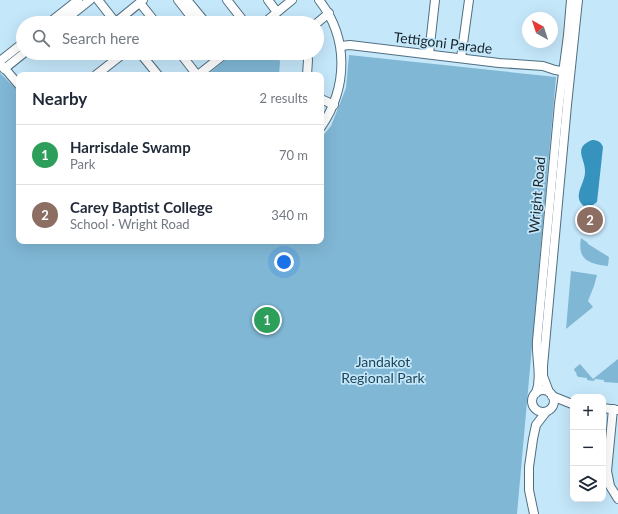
<!DOCTYPE html>
<html lang="en">
<head>
<meta charset="utf-8">
<style>
  body { margin:0; font-family:Lato,sans-serif; background:#f6f6f7; color:#1f2937 }
  .controls { position:absolute; right:12px; bottom:12px; display:grid; overflow:hidden; border-radius:8px; box-shadow:0 4px 16px #0002 }
  .controls button { width:36px; height:36px; display:grid; place-items:center; padding:0; border:0; border-bottom:1px solid #e0e1e3; background:#fff; color:#1f2937; font:20px sans-serif }
  .compass { position:absolute; left:522px; top:12px; width:36px; height:36px; border-radius:50%; background:#fff; box-shadow:0 4px 16px #0002; rotate:321deg }
  .you { position:absolute; left:284px; top:262px; width:14px; height:14px; margin:-10px; border:3px solid #fff; border-radius:50%; background:#1a73e8; box-shadow:0 0 0 6px #1a73e833 }
  .badge { display:grid; place-items:center; width:26px; height:26px; border-radius:50%; background:#8e680c; color:#fff; font-size:13px; font-weight:700 }
  .pin { position:absolute; translate:-50% -50%; border:2px solid #fff; box-shadow:0 1px 4px #0006 }
  .list { margin:0; padding:0; list-style:none }
  h2 { display:flex; justify-content:space-between; align-items:center; height:52px; margin:0; padding:0 16px; font-size:17px }
  h2 small { font-size:13px; font-weight:400; color:#747a83 }
  .list li { display:grid; grid-template-columns:26px 1fr auto; gap:12px; align-items:center; box-sizing:border-box; height:60px; padding:0 16px; border-top:1px solid #e0e1e3 }
  .list b { display:block; font-size:15px; white-space:nowrap }
  .list p { margin:0; font-size:13px; white-space:nowrap; color:#747a83 }
  .list em { font-size:13px; font-style:normal; color:#747a83 }
  .icon { flex:none; width:22px; height:22px; fill:none; stroke:currentColor; stroke-width:2; stroke-linecap:round; stroke-linejoin:round }
  .map { position:relative; flex:none; width:618px; height:514px; overflow:hidden }
  .search { position:absolute; background:#fff; box-shadow:0 4px 16px #0002; left:16px; top:16px; width:308px; height:44px; display:flex; align-items:center; gap:10px; box-sizing:border-box; padding:0 14px; border-radius:22px; color:#747a83; font-size:15px }
  .panel { position:absolute; background:#fff; box-shadow:0 4px 16px #0002; left:16px; top:72px; width:308px; height:172px; border-radius:8px }
  .map>svg:first-child { display:block }
</style>
</head>
<body>
<div class="map">
<svg width="618" height="514" viewBox="0 0 618 514">
  <rect width="100%" height="100%" fill="#c5e7fa"/>
  <!-- green -->
  <g fill="#80b7d5">
    <path d="M234,53H278L280,62L279,75H207Z"/>
    <path d="M349,55L556,77L517,514H0V73L19,92V241H321V138L331,126L346,88Z"/>
    <path d="M581,238L588,243V244L609,257L608,266C589,264 577,260 581,238Z"/>
    <path d="M571,271L597,275L594,286L588,301L593,307L566,329Z"/>
    <path d="M618,359V383L604,382V380L595,379L594,381L587,380V376V378L579,377V375V377L577,376L576,372H575L574,369L580,364L593,379Z"/>
  </g>
  <!-- water -->
  <path fill="#3593be" d="M592,140C598,140 601,142 603,147L597,202L590,207H585C571,197 585,184 585,172C586,159 572,148 592,140Z"/>
  <g fill="none" stroke-linecap="round" stroke-linejoin="round">
    <!-- minor casing -->
    <g stroke="#506f80" stroke-width="10">
      <g id="minor">
        <path d="M98,0L116,23"/>
        <path d="M178,0L196,23"/>
        <path d="M187,0L206,23"/>
        <path d="M227,0L245,23"/>
        <path d="M268,0L277,12"/>
        <path d="M319,0C349,38 348,87 321,127"/>
        <path d="M140,3L156,23"/>
        <path d="M116,22L143,0"/>
        <path d="M49,23L78,0"/>
        <path d="M61,23L90,0"/>
        <path d="M264,23L292,0"/>
        <path d="M317,23L329,13"/>
        <path d="M341,46L350,45L499,63L543,66L555,70L568,72"/>
        <path d="M140,53L158,75"/>
        <path d="M180,53L197,75"/>
        <path d="M307,53L308,60L307,75"/>
        <path d="M429,54L435,0"/>
        <path d="M461,58L469,0"/>
        <path d="M0,61L23,43"/>
        <path d="M0,63L19,85"/>
        <path d="M4,69L24,53"/>
        <path d="M96,75L124,53"/>
        <path d="M198,75L226,53"/>
        <path d="M321,99L334,105"/>
        <circle cx="543" cy="401" r="11"/>
        <path d="M549,392L543,376V366L567,105L578,0"/>
        <path d="M536,393C542,377 536,358 537,341L559,104L568,35L571,0"/>
        <path d="M552,396L572,404"/>
        <path d="M603,408L618,410"/>
        <path d="M613,409L607,471L610,486L618,499"/>
        <path d="M534,514L529,490V467L533,439L536,425L546,412"/>
      </g>
    </g>
    <!-- minor -->
    <use href="#minor" stroke="#fff" stroke-width="8"/>
  </g>
  <g text-anchor="middle" stroke-width="3.5" stroke-linejoin="round" paint-order="stroke">
    <!-- street labels -->
    <g font-size="14" fill="#16232a" stroke="#c5e7fa">
      <text transform="translate(443 43) rotate(7)" y="5">Tettigoni Parade</text>
      <text transform="translate(537 195) rotate(-85)" y="5">Wright Road</text>
    </g>
    <!-- park labels -->
    <g font-size="14" fill="#1e4558" stroke="#c5e7fa">
      <text x="383" y="367">Jandakot<tspan x="383" dy="16">Regional Park</tspan></text>
    </g>
  </g>
</svg>
<div class="controls">
<button>+</button>
<button>−</button>
<button><svg class="icon" aria-label="layers" viewBox="0 0 24 24"><path d="M12 4l9 5-9 5-9-5zM3 14l9 5 9-5"/></svg></button>
</div>
<svg class="compass" viewBox="-18 -18 36 36"><path d="M0-13l5 13h-10z" fill="#e53935"/><path d="M0 13l5-13h-10z" fill="#747a83"/></svg>
<div class="you"></div>
<div class="pin badge" style="left:267px;top:320px;background:#2e9e5b">1</div>
<div class="pin badge" style="left:590px;top:220px;background:#8d6e63">2</div>
<div class="search"><svg class="icon" aria-label="search" viewBox="0 0 24 24"><circle cx="10" cy="10" r="6"/><path d="M15 15l6 6"/></svg>Search here</div>
<section class="panel">
<h2>Nearby<small>2 results</small></h2>
<ul class="list">
<li><span class="badge" style="background:#2e9e5b">1</span><div><b>Harrisdale Swamp</b><p>Park</p></div><em>70 m</em></li>
<li><span class="badge" style="background:#8d6e63">2</span><div><b>Carey Baptist College</b><p>School · Wright Road</p></div><em>340 m</em></li>
</ul>
</section>
</div>
</body>
</html>
